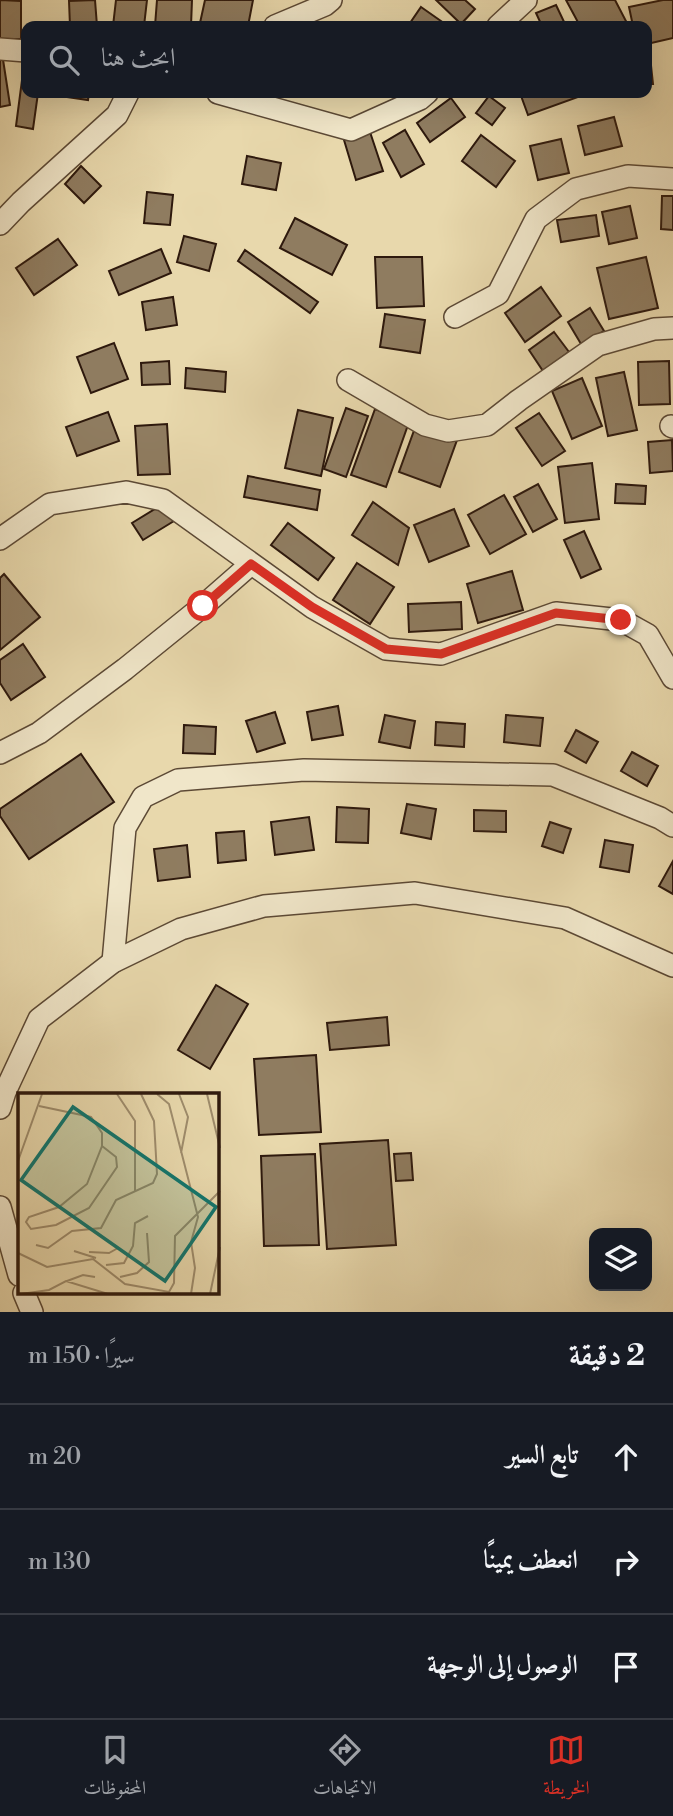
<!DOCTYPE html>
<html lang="ar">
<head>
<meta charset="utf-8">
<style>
  body { margin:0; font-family:"Libre Bodoni",Amiri,serif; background:#20242c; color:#f1f3f6; direction:rtl }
  .controls { position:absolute; right:21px; bottom:21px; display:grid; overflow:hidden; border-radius:14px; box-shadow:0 7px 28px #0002 }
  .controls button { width:63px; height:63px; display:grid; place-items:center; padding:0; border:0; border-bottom:2px solid #363941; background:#171b24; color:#f1f3f6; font:35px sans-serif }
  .stop { position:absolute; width:21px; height:21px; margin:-16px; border:5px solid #d93025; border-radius:50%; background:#fff }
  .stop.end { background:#d93025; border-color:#fff; box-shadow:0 2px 7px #0008 }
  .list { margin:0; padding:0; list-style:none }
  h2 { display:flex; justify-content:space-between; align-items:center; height:91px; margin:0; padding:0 28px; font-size:30px }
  h2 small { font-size:23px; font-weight:400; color:#9ea1a6 }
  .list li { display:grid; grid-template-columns:46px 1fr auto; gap:21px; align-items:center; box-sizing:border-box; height:105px; padding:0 28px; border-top:2px solid #363941 }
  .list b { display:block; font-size:26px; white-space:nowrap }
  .list em { font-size:23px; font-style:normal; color:#9ea1a6 }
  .icon { flex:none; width:38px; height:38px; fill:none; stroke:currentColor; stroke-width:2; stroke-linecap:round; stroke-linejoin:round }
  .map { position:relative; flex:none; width:673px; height:1312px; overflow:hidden; direction:ltr }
  .search { position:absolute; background:#171b24; box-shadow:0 7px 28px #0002; left:21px; right:21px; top:21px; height:77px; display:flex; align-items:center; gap:18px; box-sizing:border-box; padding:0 24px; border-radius:14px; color:#9ea1a6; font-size:26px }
  .sheet { height:406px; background:#171b24 }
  nav { display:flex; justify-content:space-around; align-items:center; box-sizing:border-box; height:98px; border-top:2px solid #363941; background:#171b24; font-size:19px; color:#9ea1a6 }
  nav a { display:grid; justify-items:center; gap:4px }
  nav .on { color:#d93025 }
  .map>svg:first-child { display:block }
</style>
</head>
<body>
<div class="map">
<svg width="673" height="1312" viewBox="0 0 673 1312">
  <rect width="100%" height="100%" fill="#e8d8ac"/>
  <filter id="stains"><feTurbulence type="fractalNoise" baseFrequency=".00286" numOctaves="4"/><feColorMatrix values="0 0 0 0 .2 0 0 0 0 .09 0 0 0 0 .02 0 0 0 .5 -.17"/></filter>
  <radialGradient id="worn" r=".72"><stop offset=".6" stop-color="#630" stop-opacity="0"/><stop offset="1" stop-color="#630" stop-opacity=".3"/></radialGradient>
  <!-- building -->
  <g fill="#8f7c60" stroke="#2e190d" stroke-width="2">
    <path d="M0,0L21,1V39H0Z"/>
    <path d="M95,0L97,26H70L69,1Z"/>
    <path d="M116,0H147L144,26H113Z"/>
    <path d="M157,0H192L191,26H155Z"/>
    <path d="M205,0H253L248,26H216L200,23Z"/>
    <path d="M436,0H465L475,9L461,24Z"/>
    <path d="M566,0H615L628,25L580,26Z"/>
    <path d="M663,0H673V38L647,44V26H633L629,7Z"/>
    <path d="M556,5L566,26H542L536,13Z"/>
    <path d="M421,7L448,26H408Z"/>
    <path d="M2,53L10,105L0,107V54Z"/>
    <path d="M650,56L653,84H647V57Z"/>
    <path d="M22,80H26V93H38L33,129L16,126Z"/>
    <path d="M54,93H89L88,100L53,95Z"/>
    <path d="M520,93H576L578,97L528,115Z"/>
    <path d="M489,96L505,108L492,125L476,113Z"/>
    <path d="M451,98L465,117L430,142L417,123Z"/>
    <path d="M614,117L622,146L585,155L578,126Z"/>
    <path d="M405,130L424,164L401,177L383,143Z"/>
    <path d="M370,132L383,171L356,180L344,140Z"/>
    <path d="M481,135L515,161L496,187L462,161Z"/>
    <path d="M561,139L569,173L538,180L530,146Z"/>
    <path d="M247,156L281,163L276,190L242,184Z"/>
    <path d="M81,166L101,186L84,203L65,184Z"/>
    <path d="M147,192L173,195L170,225L144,223Z"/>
    <path d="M662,196H673V230L661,229Z"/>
    <path d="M630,206L637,238L609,244L602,212Z"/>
    <path d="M596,215L599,236L561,242L557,220Z"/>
    <path d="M295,218L347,245L332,275L280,248Z"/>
    <path d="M184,236L216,244L209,271L177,262Z"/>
    <path d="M58,239L77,265L34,295L16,268Z"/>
    <path d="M161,249L171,273L119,295L109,271Z"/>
    <path d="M245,250L318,302L310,313L238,261Z"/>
    <path d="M375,257H422L424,306L377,308Z"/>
    <path d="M646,257L658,308L609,319L597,268Z"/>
    <path d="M541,287L561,316L525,342L505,313Z"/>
    <path d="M173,297L177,325L146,330L142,302Z"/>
    <path d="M590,308L604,331L581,344L568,322Z"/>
    <path d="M385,314L425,320L420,353L380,347Z"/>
    <path d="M554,332L569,352L543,371L529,350Z"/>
    <path d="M114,343L128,379L91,393L77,357Z"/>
    <path d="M169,361L170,384L142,385L141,363Z"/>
    <path d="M669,361L670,404L639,405L638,362Z"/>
    <path d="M186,368L226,372L225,392L185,388Z"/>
    <path d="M624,372L637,430L608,436L596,378Z"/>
    <path d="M582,378L602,426L572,439L552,391Z"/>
    <path d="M346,408L368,416L346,477L324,469Z"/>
    <path d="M375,409L409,422L386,487L351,475Z"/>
    <path d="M298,410L333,418L321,476L285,468Z"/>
    <path d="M108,412L119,441L77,456L66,427Z"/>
    <path d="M539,413L565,451L542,466L516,428Z"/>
    <path d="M167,424L170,474L138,475L135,426Z"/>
    <path d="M416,425L457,440L440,487L399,472Z"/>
    <path d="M672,440L673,471L650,473L648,442Z"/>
    <path d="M592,463L599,519L565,523L558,467Z"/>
    <path d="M248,476L320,490L317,510L244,497Z"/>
    <path d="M538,484L557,519L533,532L514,497Z"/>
    <path d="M616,484L646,486L645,504L615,503Z"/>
    <path d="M504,495L526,534L490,554L468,515Z"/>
    <path d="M373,502L409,528L398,565L352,535Z"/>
    <path d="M163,504L174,521L143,540L132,523Z"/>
    <path d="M454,509L469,546L429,562L414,525Z"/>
    <path d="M288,523L334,558L318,580L271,545Z"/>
    <path d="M584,531L601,569L581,578L564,540Z"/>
    <path d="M357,563L394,587L370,624L333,600Z"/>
    <path d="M512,571L523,610L478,623L467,584Z"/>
    <path d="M4,574L40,617L0,650V578Z"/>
    <path d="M461,602L462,629L409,632L408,604Z"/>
    <path d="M23,644L45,677L11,700L0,683V660Z"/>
    <path d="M338,706L343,735L312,740L307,712Z"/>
    <path d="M275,712L285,743L257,752L246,721Z"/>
    <path d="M385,715L415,721L410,748L379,742Z"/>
    <path d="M506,715L543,718L540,746L504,742Z"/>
    <path d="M436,722L465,724L464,747L435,745Z"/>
    <path d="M184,725L216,727L215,754L183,753Z"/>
    <path d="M576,730L598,742L586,763L565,751Z"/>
    <path d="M632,752L658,766L647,786L621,771Z"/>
    <path d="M81,754L114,802L29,859L0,816V809Z"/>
    <path d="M407,804L436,809L431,839L401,833Z"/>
    <path d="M337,807L369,809L368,843L336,842Z"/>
    <path d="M474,810L506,811V832L474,831Z"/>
    <path d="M309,817L314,850L275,855L271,822Z"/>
    <path d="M550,822L571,829L563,853L542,846Z"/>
    <path d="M244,831L246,860L218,863L216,833Z"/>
    <path d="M605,840L633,845L629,872L600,867Z"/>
    <path d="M187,845L190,877L158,881L154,849Z"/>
    <path d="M673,861V894L659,886Z"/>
    <path d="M216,985L248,1004L210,1069L178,1050Z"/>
    <path d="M387,1017L389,1045L330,1050L327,1023Z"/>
    <path d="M316,1055L321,1132L259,1135L254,1059Z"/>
    <path d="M388,1140L396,1245L327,1249L320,1144Z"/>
    <path d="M411,1153L413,1180L396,1181L394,1154Z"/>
    <path d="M315,1154L319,1245L264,1246L261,1156Z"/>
  </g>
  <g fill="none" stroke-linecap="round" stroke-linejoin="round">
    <!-- street casing -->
    <g stroke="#5c4935" stroke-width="24">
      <g id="street">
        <path d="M275,26L325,5L331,0"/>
        <path d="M498,26L526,0"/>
        <path d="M0,49L26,51"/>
        <path d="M218,93L351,130L420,99L427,93"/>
        <path d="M0,224L21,202L117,115L128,93"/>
        <path d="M455,317L498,294L536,219L576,189L628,176L673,179"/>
        <path d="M348,380L425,425L448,431L487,425L519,400L598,345L654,329L673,328"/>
        <path d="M671,426L673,427"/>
        <path d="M0,539L50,504L126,492L163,500L312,607L386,649L441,654L556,613L621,620L648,635L673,678"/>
        <path d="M0,753L39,733L125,669L203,606L251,564"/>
        <path d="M113,962L125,828L143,797L178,780L304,770L553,775L660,818L673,826"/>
        <path d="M0,1108L5,1092L39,1019L113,962L181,929L264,906L415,893L565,918L673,966"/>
        <path d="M0,1207L19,1275"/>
        <path d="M24,1293L32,1312"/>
      </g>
    </g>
    <!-- street -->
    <use href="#street" stroke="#f0e6c9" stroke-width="21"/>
  </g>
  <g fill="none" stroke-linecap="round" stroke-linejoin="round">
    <!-- route -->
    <path stroke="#d93025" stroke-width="9" d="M203,606L251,564L312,607L386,649L441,654L556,613L621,620"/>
  </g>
  <!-- overview -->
  <g transform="translate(18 1093)">
    <rect width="201" height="201" fill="#e8d8ac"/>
    <path fill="none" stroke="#9e8c6c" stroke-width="2" d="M99,1L117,28V98M139,1L151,11L180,124L173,149L177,175L173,201M161,1L170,24L163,60M189,1L202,55M21,13L73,24L84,40V53L69,91L41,114L11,124L8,129L13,136L38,132L71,115L99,74L98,64L84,53M0,68L24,1M18,152L30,155L54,138L83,135L98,107L135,90L139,81L136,28L123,1M56,158L78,165M71,159L91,160L100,155M0,160L29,174L75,166L107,191L151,199L156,190L157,143L202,98M88,172L106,170L115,153L117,130L130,123M102,184L119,180L131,169L129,140M49,188L65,182L77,184M3,201L31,197L48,188L90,201M192,201L202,154"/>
    <path fill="#0f766e" fill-opacity="0.15" stroke="#0f766e" stroke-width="3.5" d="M55,14L198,114L147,188L3,87Z"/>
    <rect width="201" height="201" fill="none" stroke="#2e190d" stroke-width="3.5"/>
  </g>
  <rect width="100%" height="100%" filter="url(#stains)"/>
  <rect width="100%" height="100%" fill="url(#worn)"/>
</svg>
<div class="controls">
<button><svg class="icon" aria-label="layers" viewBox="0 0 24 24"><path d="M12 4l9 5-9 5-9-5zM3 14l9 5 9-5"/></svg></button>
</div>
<div class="stop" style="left:203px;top:606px"></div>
<div class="stop end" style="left:621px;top:620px"></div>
<div class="search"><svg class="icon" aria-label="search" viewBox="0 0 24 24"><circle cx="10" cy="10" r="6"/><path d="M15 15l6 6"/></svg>ابحث هنا</div>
</div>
<section class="sheet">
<h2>2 دقيقة<small>سيرًا · 150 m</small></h2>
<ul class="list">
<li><svg class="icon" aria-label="ahead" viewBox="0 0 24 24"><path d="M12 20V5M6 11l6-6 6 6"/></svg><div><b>تابع السير</b></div><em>20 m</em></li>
<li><svg class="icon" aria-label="right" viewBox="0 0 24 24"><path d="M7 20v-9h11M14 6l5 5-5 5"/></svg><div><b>انعطف يمينًا</b></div><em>130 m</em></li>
<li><svg class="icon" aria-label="arrive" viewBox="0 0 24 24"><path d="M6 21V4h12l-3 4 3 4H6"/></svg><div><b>الوصول إلى الوجهة</b></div></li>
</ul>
</section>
<nav>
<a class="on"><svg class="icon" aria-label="map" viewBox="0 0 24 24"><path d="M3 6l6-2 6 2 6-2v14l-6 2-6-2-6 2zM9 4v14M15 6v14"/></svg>الخريطة</a>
<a><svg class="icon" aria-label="directions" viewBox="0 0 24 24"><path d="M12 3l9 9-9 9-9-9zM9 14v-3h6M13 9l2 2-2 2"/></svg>الاتجاهات</a>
<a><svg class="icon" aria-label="saved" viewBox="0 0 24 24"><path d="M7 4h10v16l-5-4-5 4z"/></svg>المحفوظات</a>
</nav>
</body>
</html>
